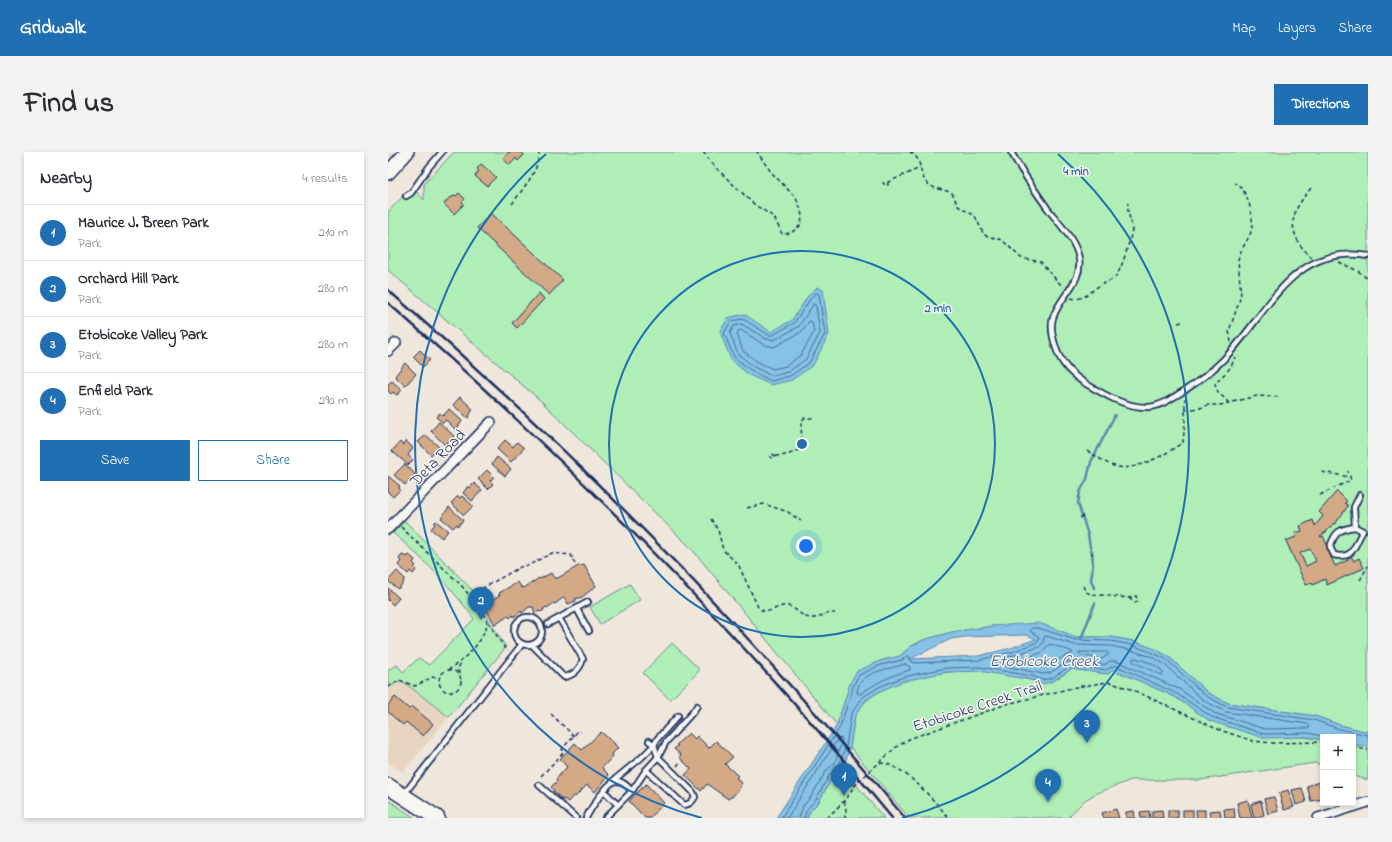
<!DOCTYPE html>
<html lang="en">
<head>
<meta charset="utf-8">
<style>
  body { margin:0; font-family:"Indie Flower",sans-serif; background:#f2f2f3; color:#2b2b33 }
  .controls { position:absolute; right:12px; bottom:12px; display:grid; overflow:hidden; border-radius:0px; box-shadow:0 2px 6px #0003 }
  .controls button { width:36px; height:36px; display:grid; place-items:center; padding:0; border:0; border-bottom:1px solid #e1e1e2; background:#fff; color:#2b2b33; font:20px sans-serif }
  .you { position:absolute; left:418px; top:394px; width:14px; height:14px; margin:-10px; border:3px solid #fff; border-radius:50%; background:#1a73e8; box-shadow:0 0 0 6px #1a73e833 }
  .badge { display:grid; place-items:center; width:26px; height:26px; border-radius:50%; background:#1f6fb2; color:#fff; font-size:13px; font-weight:700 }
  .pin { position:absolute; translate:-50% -33px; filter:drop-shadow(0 1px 2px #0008) }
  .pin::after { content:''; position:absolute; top:21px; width:14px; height:12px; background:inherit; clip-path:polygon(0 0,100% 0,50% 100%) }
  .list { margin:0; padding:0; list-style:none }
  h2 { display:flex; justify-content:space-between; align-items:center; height:52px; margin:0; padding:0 16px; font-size:17px }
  h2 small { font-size:13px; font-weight:400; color:#7c7c81 }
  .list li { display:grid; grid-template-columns:26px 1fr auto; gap:12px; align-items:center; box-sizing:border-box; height:56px; padding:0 16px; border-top:1px solid #e1e1e2 }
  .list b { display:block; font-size:15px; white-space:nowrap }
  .list p { margin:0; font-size:13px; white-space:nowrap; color:#7c7c81 }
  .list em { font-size:13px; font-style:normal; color:#7c7c81 }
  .actions { display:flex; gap:8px; padding:12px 16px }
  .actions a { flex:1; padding:9px 0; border:1px solid #1f6fb2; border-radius:0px; text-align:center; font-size:14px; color:#1f6fb2 }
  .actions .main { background:#1f6fb2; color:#fff }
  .map { position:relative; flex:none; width:980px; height:666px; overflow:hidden; border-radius:0px }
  header { display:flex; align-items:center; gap:24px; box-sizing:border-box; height:56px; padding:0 20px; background:#1f6fb2; color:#fff }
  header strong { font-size:19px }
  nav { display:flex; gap:22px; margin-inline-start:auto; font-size:14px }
  .intro { display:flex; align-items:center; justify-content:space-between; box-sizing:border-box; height:96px; padding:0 24px }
  h1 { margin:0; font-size:28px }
  .button { padding:10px 18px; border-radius:0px; background:#1f6fb2; color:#fff; font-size:14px; font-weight:700 }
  main { display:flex; gap:24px; padding:0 24px }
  aside { flex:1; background:#fff; border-radius:0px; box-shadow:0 2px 6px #0003 }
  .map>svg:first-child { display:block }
</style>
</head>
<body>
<header>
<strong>Gridwalk</strong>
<nav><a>Map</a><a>Layers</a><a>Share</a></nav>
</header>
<div class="intro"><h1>Find us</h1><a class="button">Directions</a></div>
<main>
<aside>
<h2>Nearby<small>4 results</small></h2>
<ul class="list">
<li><span class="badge">1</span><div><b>Maurice J. Breen Park</b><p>Park</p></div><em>210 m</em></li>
<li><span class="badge">2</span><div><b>Orchard Hill Park</b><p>Park</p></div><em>280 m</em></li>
<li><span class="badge">3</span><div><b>Etobicoke Valley Park</b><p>Park</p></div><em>280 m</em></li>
<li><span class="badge">4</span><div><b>Enfield Park</b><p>Park</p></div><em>290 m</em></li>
</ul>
<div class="actions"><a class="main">Save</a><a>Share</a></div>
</aside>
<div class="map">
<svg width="980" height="666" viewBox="0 0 980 666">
  <rect width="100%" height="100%" fill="#efe7dc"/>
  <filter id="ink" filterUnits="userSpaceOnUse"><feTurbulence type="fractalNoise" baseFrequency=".025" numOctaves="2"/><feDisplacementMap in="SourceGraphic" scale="8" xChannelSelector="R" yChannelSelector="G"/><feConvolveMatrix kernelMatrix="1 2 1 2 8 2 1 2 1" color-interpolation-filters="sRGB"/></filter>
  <g filter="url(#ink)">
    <!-- built -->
    <path fill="#e7d5c2" d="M13,528L61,565L15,620L0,611V536Z"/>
    <!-- green -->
    <g fill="#afefb7" stroke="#658f8a">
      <path d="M66,0H980V580L952,573L927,564L840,551L820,541L780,504L767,497L745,489L723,485H689L676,481L605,474L564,480L535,488L522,495L512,504L492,509L455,554L449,573L303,396L153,249L0,118V60L17,42L18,44L26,37L36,48V32Z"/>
      <path d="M17,369L93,447L102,470L118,495L61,565L13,528L0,536V518L9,513L15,520L31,506L41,513L86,467C63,434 35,407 5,381Z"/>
      <path d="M242,432L252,448L212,472L202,455Z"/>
      <path d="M284,491L312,518L282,548L255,521Z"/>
      <path d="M683,517L720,522L726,517L730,521L736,522L787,545L822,569L935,588V614L927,611L812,628H743L707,642L697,648L679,666H521L462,595C464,585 463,573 467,564C481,529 557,517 590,519C607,519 625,524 642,528C646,529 652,532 656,531C667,530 675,523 683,517Z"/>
      <path d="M965,592L980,595V628L965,624Z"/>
      <path d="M455,617L496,666H419L422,659L430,651L445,624Z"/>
      <path d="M0,648L27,666H0Z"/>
    </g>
    <!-- water -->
    <g fill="#86c2e5" stroke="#5b87af" fill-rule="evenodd">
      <path d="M429,135L435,138L441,182L425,213L404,228L383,233L361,223L343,208L332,180L340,166L356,162L383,180L404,168L420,144Z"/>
      <path d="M651,471L689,485H723L745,489L767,497L780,504L820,541L840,551L927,564L952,573L980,580V595L965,592V585H935V588L920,585L876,586L822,569L787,545L736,522L730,521L726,517L720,522L683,517L665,529L655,532L644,528L591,519L558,520L516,529L492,539L478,548L467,564L462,595L455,617L445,624L430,651L422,659L419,666H388L449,573L462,531L469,519L492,509L512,504L522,495L535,488L564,480L605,474ZM639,483L648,487L623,496L590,504L522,507L563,487L578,485Z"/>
    </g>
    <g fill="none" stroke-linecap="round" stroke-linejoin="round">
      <!-- shore -->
      <g stroke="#466a94" stroke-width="1">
        <path d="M428,141L431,142L437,182L421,211L402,224L383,229L364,219L346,205L336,181L343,169L355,167L381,183H385L406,171L423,146Z"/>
        <path d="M426,152L428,154L432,181L418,207L400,220L384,224L366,215L350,202L342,181L346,174L354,172L378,187L386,188L410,175Z"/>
        <path d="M422,169L424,170L426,180L413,203L398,214L385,217L370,210L355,199L349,182L350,179L353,178L376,193L386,195L413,180Z"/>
        <path d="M658,484L687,493L722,494L742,498L764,505L775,511L815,548L838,560L920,572L922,575L920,576L877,577L826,561L791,537L728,509H722L716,513L681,509L662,521L655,522L607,512L608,509L651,495L655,491L656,485Z"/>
        <path d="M662,492L683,499L685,501L675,505L656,516L634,510L635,507L653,501Z"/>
        <path d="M693,500H719L721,502L714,507L693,503L691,501Z"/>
        <path d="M746,506C756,508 768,512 775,520V522L773,523L746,510L745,508Z"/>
        <path d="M517,512L522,515V518C504,523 487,531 472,542L469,541C470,519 500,518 517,512Z"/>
        <path d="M393,666L452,575L466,532L471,523L493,513L514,508L519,504H521L523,509L527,511L591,508L624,500L650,490L651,485L642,479L644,476H650L688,488L723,489L744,493L765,501L778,507L818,544L839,555L926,568L951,577L980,583"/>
        <path d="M399,666L450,587L453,586L454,588L447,611L438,619L423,645L415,654L411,666"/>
        <path d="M416,666L419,657L427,649L442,622L451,614L458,594L463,562L475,545L491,535L515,525L558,516L591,515L644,524L655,528L664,526L682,514L718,518L727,513L789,542L824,565L876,582L921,581L938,585"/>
      </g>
      <!-- stream -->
      <g stroke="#5b87af" stroke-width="2.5">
        <path d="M706,436L703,428L705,413L704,400L702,395L700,383L690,351L692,340L699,327L703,310L727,263"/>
        <path d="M693,487L707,451"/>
      </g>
    </g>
    <!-- building -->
    <g fill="#d4aa86" stroke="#1b2f5e" fill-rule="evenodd">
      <path d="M121,0H133L136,3L130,9L128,6L122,13L115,7Z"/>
      <path d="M93,12L108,25L99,34L87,24L91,19L89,17Z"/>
      <path d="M71,41L77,47L74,50L76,52L66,62L56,52L62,45L63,46L67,43L68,44Z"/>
      <path d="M103,61L175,128L161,143L89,76Z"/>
      <path d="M151,141L156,147L129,176L124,171Z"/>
      <path d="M32,198L42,208L35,215L25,205Z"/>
      <path d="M17,211L28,222L17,234L7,224Z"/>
      <path d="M4,229L14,238L9,243L5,240L3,242L0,239V232Z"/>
      <path d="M72,245L85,257L80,266L65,253Z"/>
      <path d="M61,257L74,269L68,278L58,268L55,271L48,265L52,261L55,264Z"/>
      <path d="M51,270L66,284L57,293L43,279Z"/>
      <path d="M38,283L51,295L43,303L30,290Z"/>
      <path d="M117,288L125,295L129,290L136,296L123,310L109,297Z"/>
      <path d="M18,289L25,296L20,303L25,308L20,313L4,299L12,290L15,293Z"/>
      <path d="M109,305L123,317L117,324L104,312Z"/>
      <path d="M17,312L27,322L23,327L24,328L22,330L20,329L17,333L6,323Z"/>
      <path d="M99,318L106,325L102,329L105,332L100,337L90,327Z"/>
      <path d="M0,324L12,334L11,335L12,338L5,345L0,340Z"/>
      <path d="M86,331L94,338L84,349L75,341L80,334L82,336Z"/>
      <path d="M949,339L959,349L957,351L960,354L947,372L946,371L938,380L932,384L933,385L935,384L941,397L942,396L944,402L942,403L947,414L960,408L959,405L963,404L966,409L971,406L976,416L939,433L937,427L925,433L924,431L918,433L898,389L908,385L907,381L914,379L912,374L925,368L927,374L935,364L931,360ZM922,397L928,409L918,414L912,401Z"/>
      <path d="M70,344L72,346L74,344L85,354L76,363L63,351Z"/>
      <path d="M61,355L75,368L70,374L69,372L65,376L53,366Z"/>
      <path d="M48,369L60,379L54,386L43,377L47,372L46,371Z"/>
      <path d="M14,403L19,405L21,403L27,408L25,411L28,414L26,416L28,418L25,422L22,419L20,422L10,413L13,409L11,407Z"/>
      <path d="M192,413L193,414L196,413L208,434L194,445L187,447L188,449L185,450L180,452L177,446H175L167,452L166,451L159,456L158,455L155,457L156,458L153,460L152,459L147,461L145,455H141L134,461L133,459L126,465L125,463L122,466L120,464L107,473L96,453L109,445L112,442L111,441L130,430L133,435L136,436L151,426L152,427L163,421L166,426H170Z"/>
      <path d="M9,419L17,427L15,429L16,430L10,437L0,429Z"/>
      <path d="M0,436L11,446L5,453L0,448Z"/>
      <path d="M7,545L21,557L24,554L45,572L35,584L18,570L15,573L0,560V553Z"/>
      <path d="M213,580L227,592V593L230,596L224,602L225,604L214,616L221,623L207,640L199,633L187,645L185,644L180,650L176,647L175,648L165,639L166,638L163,635L169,629L168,627L179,615L172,607L187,591L194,598Z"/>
      <path d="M301,581L307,587L309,584L321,596L328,589L345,605L337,612L350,624L348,626L354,631L352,634V636L344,645H343L340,647L319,632L313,639L297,623L303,617L291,605L293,603L286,597L290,594L288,593Z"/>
      <path d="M935,628V641L931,630Z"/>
      <path d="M931,630L935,647L923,649L919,634Z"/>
      <path d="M258,632L276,651L262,666H257L241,649Z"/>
      <path d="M914,636L918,650L908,653L904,638Z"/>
      <path d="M900,638L906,655L896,658L891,641Z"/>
      <path d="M886,645L890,659L880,662L876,647Z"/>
      <path d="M860,648L864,666H852L849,651Z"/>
      <path d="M873,649L876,663L866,666L863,652Z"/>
      <path d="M846,656L847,666H837L836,657Z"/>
      <path d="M728,657L731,666H716L714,661Z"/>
      <path d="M774,658L775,666H764V659Z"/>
      <rect x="780" y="658" width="10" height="8"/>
      <rect x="795" y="658" width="10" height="8"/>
      <path d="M808,658H817V666H809Z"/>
      <path d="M832,658L833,666H822L821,659Z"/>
      <path d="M746,659L747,666H738V660Z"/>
      <path d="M761,659L762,666H753L752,660Z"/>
    </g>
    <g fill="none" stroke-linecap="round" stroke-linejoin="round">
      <!-- lane casing -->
      <g stroke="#1b2f5e" stroke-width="8">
        <g id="lane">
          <path d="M623,0C634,20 647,39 660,57C671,72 688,88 691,107C695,130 671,145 665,166C662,175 665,187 668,196C673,213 685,224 700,233C717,243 739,256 760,255C772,255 784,246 794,240C809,231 823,220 835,208C880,163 903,91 980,104"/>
          <path d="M18,44L23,41L41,15L54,0"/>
          <path d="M967,375L975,379C966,392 967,408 946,403L942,395C947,380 951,377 967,375L966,355L972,343"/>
          <path d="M189,457L201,479"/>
          <circle cx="140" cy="479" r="14"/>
          <path d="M171,466L200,450"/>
          <path d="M144,493L176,525C187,523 192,517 195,507L171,466L160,472"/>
          <path d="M258,618L293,650L296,653C302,652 304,650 307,645L305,640L270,605L266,593L270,586L290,564"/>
          <path d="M226,628L253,606L266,593L261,589"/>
          <path d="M151,633L188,666"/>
          <path d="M216,639L230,653"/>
          <path d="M16,642L134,492"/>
          <path d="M198,666C202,658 220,628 229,629C235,629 240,635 244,639"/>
          <path d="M217,666L244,639L258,618L270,605L278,590L304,561L309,554"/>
        </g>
      </g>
      <!-- street casing -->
      <g stroke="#1b2f5e" stroke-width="12">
        <g id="street">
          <path d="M0,199L8,191"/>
          <path d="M0,377L103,270"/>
          <path d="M930,666L980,650"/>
        </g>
      </g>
      <!-- secondary casing -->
      <g stroke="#1b2f5e" stroke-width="16">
        <path id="secondary" d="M0,21L19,0"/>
      </g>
      <!-- primary casing -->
      <g stroke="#1b2f5e" stroke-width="18">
        <path id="primary" d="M0,634L49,666"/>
      </g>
      <!-- path -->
      <g stroke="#1b2f5e" stroke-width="1.5" stroke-dasharray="4 3" stroke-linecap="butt">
        <path d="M315,0L329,17L367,53L386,65L394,82L403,81L413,73L414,65L413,58L408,46L383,20L369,0"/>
        <path d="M522,0C536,7 529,22 540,32C547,38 556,37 564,41L570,54L587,64L596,83L614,88L633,106L653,110L662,121L675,135"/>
        <path d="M500,30V33L498,34L495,31L500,30L532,16"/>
        <path d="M923,36C909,54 898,67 911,91C915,97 917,101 924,105"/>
        <path d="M124,52C135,36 151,20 151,0"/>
        <path d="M951,110L970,119L980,127"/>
        <path d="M683,146C694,149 700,142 708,136C714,131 722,130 727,125C734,118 742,88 744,78C744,68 738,60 740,51"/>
        <path d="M790,171L794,170"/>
        <path d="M843,190L841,179L853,144L850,108C852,98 859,90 863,80C867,68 861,46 854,37C852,34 850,33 847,31"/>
        <path d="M841,251L830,240L827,232L843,215L847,205"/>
        <path d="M797,258L812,256L820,253H832L869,244L893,245"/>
        <path d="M699,299C709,304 719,313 730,315C748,319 781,301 795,290L797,270V246"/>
        <path d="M388,304L384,302L382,305L385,306L388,304L399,303L411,298L414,292L413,271L416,266H427"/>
        <path d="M934,320L961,325"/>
        <path d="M932,343L963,328L960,319"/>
        <path d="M359,356L376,352L400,360L413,369"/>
        <path d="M692,366L695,364"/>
        <path d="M323,367L330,378L335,398L350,412L370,455C380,466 388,452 400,454C409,456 414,467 425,466C433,466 439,460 447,461"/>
        <path d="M13,375L73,433L93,458L99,469L98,477L87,495L74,508L60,518"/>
        <path d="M703,402L705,401"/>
        <path d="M972,428L980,414"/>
        <path d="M695,434L698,440L703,442L741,446L748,444L750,449L747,451L741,446"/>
        <path d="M100,448L93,437L136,413L139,414L164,401L183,403L187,412"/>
        <path d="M100,470L116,495L120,499"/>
        <circle cx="62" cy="529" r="11"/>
        <path d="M71,522L70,517L74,508"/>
        <path d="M0,535L11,528L27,534L45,525L50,526"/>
        <path d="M163,562L186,584"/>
        <path d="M965,595L980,598"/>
        <path d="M492,611C515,611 547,650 561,666"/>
        <path d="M289,614L293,609"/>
        <path d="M153,624L176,600L174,597L189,580L193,579"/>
        <path d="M456,649L458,657L457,666"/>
        <path d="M439,666L456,649L468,632L507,596L521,587L619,552L688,535L720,530L743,537L829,577L865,589L884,591L935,590"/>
      </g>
      <!-- lane -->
      <use href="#lane" stroke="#f6f6f2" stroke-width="4.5"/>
      <!-- street -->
      <use href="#street" stroke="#f6f6f2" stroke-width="9"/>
      <!-- secondary -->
      <use href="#secondary" stroke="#f6f6f2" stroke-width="13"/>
      <!-- primary -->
      <use href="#primary" stroke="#f6f6f2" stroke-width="15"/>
      <!-- rail -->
      <g stroke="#1b2f5e" stroke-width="2.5">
        <path d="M0,138C187,300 359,476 517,666"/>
        <path d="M0,151C181,309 351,480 504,666"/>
      </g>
    </g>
  </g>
  <!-- distance rings -->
  <g fill="none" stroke="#1f6fb2" stroke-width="2">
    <circle cx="414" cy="292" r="193"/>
    <path d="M314 666A387 387 0 0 1 158 2M670 2A387 387 0 0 1 514 666"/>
  </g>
  <g text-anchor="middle" stroke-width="3" stroke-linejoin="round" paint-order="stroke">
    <!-- street labels -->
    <g font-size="16" fill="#1b2f5e" stroke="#f6f6f2">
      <text transform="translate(49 305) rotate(-46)" y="6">Deta Road</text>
      <text transform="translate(589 553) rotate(-18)" y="6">Etobicoke Creek Trail</text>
    </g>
    <!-- water labels -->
    <g font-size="17" font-style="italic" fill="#365480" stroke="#f6f6f2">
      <text x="656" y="514">Etobicoke Creek</text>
    </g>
  </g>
  <circle cx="414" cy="292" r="6" fill="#1f6fb2" stroke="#f6f6f2" stroke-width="2"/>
  <g font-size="12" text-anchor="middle" font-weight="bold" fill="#1f6fb2" stroke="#f6f6f2" stroke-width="3" stroke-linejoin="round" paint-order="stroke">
    <text x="688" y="23">4 min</text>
    <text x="550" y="160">2 min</text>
  </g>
</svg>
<div class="controls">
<button>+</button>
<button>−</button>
</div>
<div class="you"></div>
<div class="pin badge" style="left:456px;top:644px">1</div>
<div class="pin badge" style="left:93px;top:468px">2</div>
<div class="pin badge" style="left:699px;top:591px">3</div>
<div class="pin badge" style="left:660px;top:650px">4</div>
</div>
</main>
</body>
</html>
